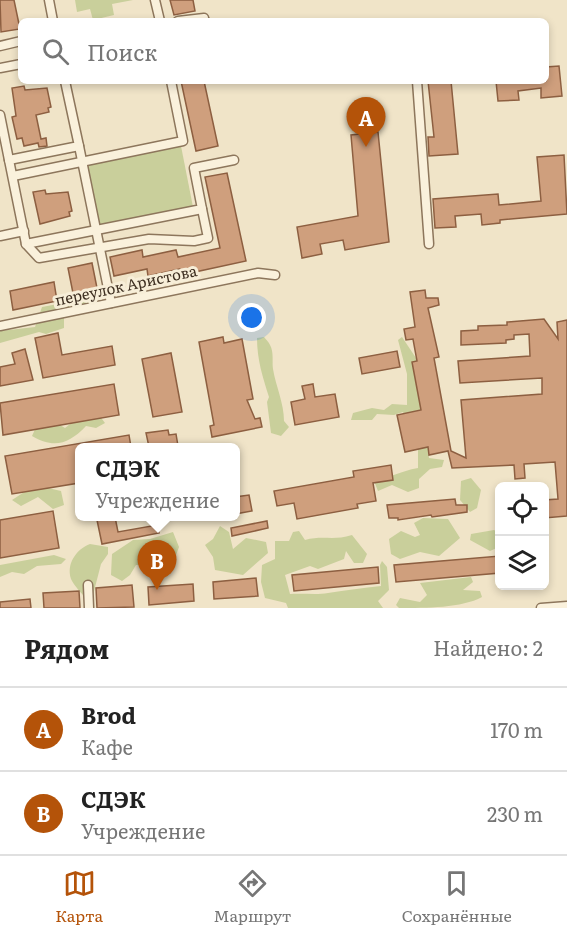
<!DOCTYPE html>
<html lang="ru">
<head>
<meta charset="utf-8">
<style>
  body { margin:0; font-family:Literata,serif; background:#f2f2f2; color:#222 }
  .controls { position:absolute; right:18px; bottom:18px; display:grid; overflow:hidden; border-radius:9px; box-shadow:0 3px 9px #0003 }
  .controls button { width:54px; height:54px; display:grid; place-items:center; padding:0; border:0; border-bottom:2px solid #e0e0e0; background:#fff; color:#222; font:30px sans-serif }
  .you { position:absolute; left:252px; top:318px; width:21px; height:21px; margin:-15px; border:4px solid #fff; border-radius:50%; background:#1a73e8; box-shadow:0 0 0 9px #1a73e833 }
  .badge { display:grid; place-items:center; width:39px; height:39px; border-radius:50%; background:#b45309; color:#fff; font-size:20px; font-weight:700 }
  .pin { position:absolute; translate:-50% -50px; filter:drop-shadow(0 2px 3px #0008) }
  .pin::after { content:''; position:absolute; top:32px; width:21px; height:18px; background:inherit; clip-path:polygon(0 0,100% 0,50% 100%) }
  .popup { position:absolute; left:75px; top:443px; width:165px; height:78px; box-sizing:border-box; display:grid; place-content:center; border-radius:9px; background:#fff; filter:drop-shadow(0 2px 4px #0005); font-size:20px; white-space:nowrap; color:#767676 }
  .popup b { font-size:22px; color:#222 }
  .popup::after { content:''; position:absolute; left:50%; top:100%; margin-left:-12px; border:12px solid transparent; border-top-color:#fff }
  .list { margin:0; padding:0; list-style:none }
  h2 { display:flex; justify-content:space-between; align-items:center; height:78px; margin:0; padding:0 24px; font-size:26px }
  h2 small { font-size:20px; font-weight:400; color:#767676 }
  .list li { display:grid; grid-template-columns:39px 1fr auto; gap:18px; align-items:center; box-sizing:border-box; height:84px; padding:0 24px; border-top:2px solid #e0e0e0 }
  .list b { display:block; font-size:22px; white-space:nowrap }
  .list p { margin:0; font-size:20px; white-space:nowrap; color:#767676 }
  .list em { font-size:20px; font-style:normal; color:#767676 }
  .icon { flex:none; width:33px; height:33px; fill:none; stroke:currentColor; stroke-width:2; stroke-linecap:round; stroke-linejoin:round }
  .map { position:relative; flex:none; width:567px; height:608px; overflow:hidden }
  .search { position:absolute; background:#fff; box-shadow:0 3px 9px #0003; left:18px; right:18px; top:18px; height:66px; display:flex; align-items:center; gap:15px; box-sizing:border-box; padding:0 21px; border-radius:9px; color:#767676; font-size:22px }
  .sheet { height:246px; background:#fff }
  nav { display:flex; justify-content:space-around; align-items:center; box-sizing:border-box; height:84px; border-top:2px solid #e0e0e0; background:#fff; font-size:16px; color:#767676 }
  nav a { display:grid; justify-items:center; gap:3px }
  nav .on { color:#b45309 }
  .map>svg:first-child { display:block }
</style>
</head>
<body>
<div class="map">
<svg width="567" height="608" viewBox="0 0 567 608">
  <rect width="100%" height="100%" fill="#f0e4c8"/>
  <!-- green -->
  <g fill="#c9cf9b">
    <path d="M75,0H133L112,4L114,15L93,20L90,9L77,12Z"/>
    <path d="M181,146L193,207L99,226L87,165Z"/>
    <path d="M87,287L95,298L88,308L64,311V328L46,334L39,332L0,343V331L35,327L42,307L58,304L62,297L70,299Z"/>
    <path d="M264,337C266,340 269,342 270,345C274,352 272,362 273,369C276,387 284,403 284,421L289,427L281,436L271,433L267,402L269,397C263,378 257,360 257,338Z"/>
    <path d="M402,337L416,358L419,395L425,413L429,458L444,460L442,467L430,469L419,479V488L408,492L392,485L378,491L374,481C390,478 400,471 418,468V441L410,434L403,412L394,415L377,414L372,420H351L353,413L372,408L384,410L392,404L407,405V374L398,340Z"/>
    <path d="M99,415L105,423L96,428L86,426C69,444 54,449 32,436L37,425L53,421L65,428L79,417Z"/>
    <path d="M471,478L481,490L477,508L470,512L460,500L461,481Z"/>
    <path d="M35,485L61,491L64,505L53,509L38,497L21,506L12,500Z"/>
    <path d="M423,518L448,519L460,538L439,556L420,552L400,559L391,554L389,539L401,531L415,537L420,535L414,523Z"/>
    <path d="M220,526L229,532L233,549L246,538L266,542L268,553L243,575L215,570L213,557L205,545L213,539Z"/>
    <path d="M494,530L499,533V547L490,551L470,540L471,534Z"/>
    <path d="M299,531L305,540C323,535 333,541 352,535L367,554L363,563H354L346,551L344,559L318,569L310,566L285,575L290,594C302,593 317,595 328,593C346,590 363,588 381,586L380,565L382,561L387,567L389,590L378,601L383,608H288L286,603L265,598L261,582L262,565L275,559V541H289L293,532Z"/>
    <path d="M173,532L179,547L171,569L163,564L136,565L130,575L122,581L111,575L112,554L133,540L150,539Z"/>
    <path d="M90,544L108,547V554L101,564L93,595L86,599C82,593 74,586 71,579C66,563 77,549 90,544Z"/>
    <path d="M54,555L66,559L61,564L37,566L24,574L12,572L0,577V565Z"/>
    <path d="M471,577L473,582L463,590L480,591L482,597C462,608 426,608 399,608L396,605L400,598L420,602L427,595L420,583Z"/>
  </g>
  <!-- building -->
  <g fill="#cf9f7d" stroke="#8d5f41" stroke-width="1.5">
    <path d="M0,0H14L20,29L1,32Z"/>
    <path d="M170,0H193L195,11L174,15Z"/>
    <path d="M559,66L562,96L541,98V88L518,91L519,100L498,101L496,81H546V67Z"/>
    <path d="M181,81H204L218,146L196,151Z"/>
    <path d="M428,81H451L458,154L429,156L428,137H434Z"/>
    <path d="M24,86L25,90L47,88L51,107L48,108L49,112L36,115L41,139L46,138L47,146L39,147L38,143L24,146L22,138L17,139L12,117L16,116L12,88Z"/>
    <path d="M378,132L389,242L345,250L343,240L320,244L322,254L302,258L297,227L358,216L351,135Z"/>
    <path d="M564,155L567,214L500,220V223L482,225L481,214L455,216L456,227L435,228L433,199L498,194L499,205L541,201L537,157Z"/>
    <path d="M227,173L246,261L181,275L180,269L148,276L147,269L114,276L110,257L142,250L143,257L176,250L178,257L220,248L205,177Z"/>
    <path d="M45,190L46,194L68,192L72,211L69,212L70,216L40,224L33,192Z"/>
    <path d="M92,263L98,293L74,298L68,268Z"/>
    <path d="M54,282L57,301L13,310L10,291Z"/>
    <path d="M425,290L426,298H438L439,305L428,308L439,357L434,358L451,451L466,458L461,400L542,394V378L460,383L458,361L530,356L529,334L514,335V339L506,340V343L461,345V331L478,330V326L507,325V322L544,319L558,339L557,322L567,320V516L544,518V500L558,499L555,462L524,464L525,478L515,479L514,465L452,468L448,451L429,455L428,447L405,452L397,415L421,410L412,362L417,361L413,339L406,340L404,329L415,327L410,292Z"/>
    <path d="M58,333L62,355L112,346L115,365L43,378L35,338Z"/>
    <path d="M223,337L224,343L242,339L253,399L247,400L255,419L260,418L262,427L212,437L210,426L214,425L199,342Z"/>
    <path d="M25,349L33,380L0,386V367L15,364L12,353Z"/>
    <path d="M397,351L400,367L362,374L359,358Z"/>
    <path d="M171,353L182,412L153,417L142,359Z"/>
    <path d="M114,384L119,415L3,435L0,403Z"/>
    <path d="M313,384L315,397L335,394L339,417L295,425L291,402L305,399L302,386Z"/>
    <path d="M168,430L169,435L176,434L178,446L149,447L146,433Z"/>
    <path d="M129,435L131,447H79V483L12,494L5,456Z"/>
    <path d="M391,465L393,480L373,483L376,501L357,504L358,508L297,519L294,503L277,506L274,491L354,477L353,471Z"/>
    <path d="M249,495L252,511L235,514V497Z"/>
    <path d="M455,499L456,505H467V512L432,517L431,515L398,520V518H389L387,505Z"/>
    <path d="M53,511L59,548L0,558V520Z"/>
    <path d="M115,517L118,532L157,525L159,533L102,544L97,520Z"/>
    <path d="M267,521L268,528L232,536L231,528Z"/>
    <path d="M500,556V573L396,582L394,565Z"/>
    <path d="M378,567L379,583L294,591L292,575Z"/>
    <path d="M256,578L258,596L214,599L213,582Z"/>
    <path d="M193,584L194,601L149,605L148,587Z"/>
    <path d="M132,585L134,607L97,608L96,588Z"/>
    <path d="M79,591L80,608H44L43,593Z"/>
    <path d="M30,599L31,608H0V602Z"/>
  </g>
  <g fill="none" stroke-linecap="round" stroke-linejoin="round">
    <!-- minor casing -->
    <g stroke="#8d765c" stroke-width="11">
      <g id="minor">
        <path d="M49,0L53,21"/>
        <path d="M155,0L160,21"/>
        <path d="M178,21L204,18"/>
        <path d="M0,46L21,41"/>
        <path d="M0,68L21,64"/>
        <path d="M417,81L429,244"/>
        <path d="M0,115L9,160L79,146L65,81"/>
        <path d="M79,146L111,303"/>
        <path d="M9,160L26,244L202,209L194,168L234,160"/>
        <path d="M13,176L183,141L171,81"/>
        <path d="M0,236L24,231"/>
        <path d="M26,244L39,258L149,239L194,241L208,238L202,209"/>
        <path d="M0,326L258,273L275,275"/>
        <path d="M88,585L89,608"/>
        <path d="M541,608L567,606"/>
      </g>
    </g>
    <!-- minor -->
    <use href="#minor" stroke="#faf1dc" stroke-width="8"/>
  </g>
  <g text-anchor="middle" stroke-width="6" stroke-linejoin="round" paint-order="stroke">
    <!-- street labels -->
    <g font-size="15" fill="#3d2e20" stroke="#f7eed8">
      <text transform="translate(126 286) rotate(-12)" y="5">переулок Аристова</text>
    </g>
  </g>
</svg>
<div class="controls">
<button><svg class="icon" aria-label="locate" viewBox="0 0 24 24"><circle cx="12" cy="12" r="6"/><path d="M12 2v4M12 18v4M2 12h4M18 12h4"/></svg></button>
<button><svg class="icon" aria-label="layers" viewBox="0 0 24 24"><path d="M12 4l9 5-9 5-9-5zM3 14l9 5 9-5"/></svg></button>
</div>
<div class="you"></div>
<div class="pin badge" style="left:366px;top:147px">A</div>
<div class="pin badge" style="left:157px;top:590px">B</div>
<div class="popup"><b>СДЭК</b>Учреждение</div>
<div class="search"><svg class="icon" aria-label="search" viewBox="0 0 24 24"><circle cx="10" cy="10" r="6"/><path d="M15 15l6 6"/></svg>Поиск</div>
</div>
<section class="sheet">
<h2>Рядом<small>Найдено: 2</small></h2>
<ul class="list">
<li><span class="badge">A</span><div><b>Brod</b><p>Кафе</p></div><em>170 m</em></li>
<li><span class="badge">B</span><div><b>СДЭК</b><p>Учреждение</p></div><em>230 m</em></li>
</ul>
</section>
<nav>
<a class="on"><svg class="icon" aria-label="map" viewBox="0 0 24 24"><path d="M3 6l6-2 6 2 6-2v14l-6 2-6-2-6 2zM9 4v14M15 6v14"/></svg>Карта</a>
<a><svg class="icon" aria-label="directions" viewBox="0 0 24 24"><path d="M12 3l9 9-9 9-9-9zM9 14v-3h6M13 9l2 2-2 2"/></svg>Маршрут</a>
<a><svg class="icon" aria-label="saved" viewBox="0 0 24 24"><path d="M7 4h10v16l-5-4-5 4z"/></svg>Сохранённые</a>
</nav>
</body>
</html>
